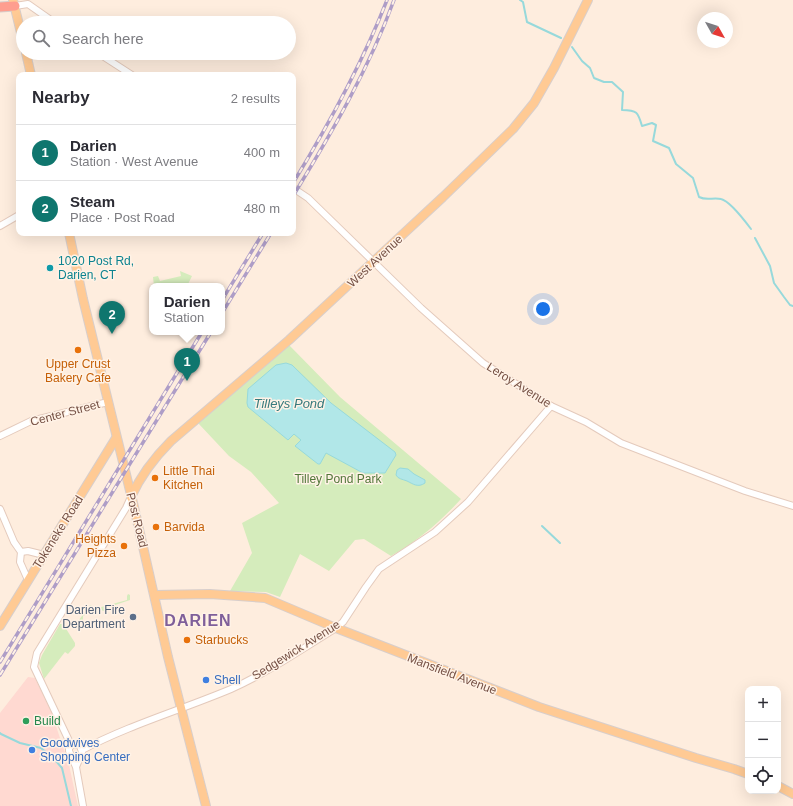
<!DOCTYPE html>
<html lang="en">
<head>
<meta charset="utf-8">
<style>
  body { margin:0; font-family:Arial,sans-serif; background:#f7f7f7; color:#2b2b33 }
  .controls { position:absolute; right:12px; bottom:12px; display:grid; overflow:hidden; border-radius:8px; box-shadow:0 4px 16px #0002 }
  .controls button { width:36px; height:36px; display:grid; place-items:center; padding:0; border:0; border-bottom:1px solid #e1e1e2; background:#fff; color:#2b2b33; font:20px sans-serif }
  .compass { position:absolute; left:697px; top:12px; width:36px; height:36px; border-radius:50%; background:#fff; box-shadow:0 4px 16px #0002; rotate:129deg }
  .you { position:absolute; left:543px; top:309px; width:14px; height:14px; margin:-10px; border:3px solid #fff; border-radius:50%; background:#1a73e8; box-shadow:0 0 0 6px #1a73e833 }
  .badge { display:grid; place-items:center; width:26px; height:26px; border-radius:50%; background:#0f766e; color:#fff; font-size:13px; font-weight:700 }
  .pin { position:absolute; translate:-50% -33px; filter:drop-shadow(0 1px 2px #0008) }
  .pin::after { content:''; position:absolute; top:21px; width:14px; height:12px; background:inherit; clip-path:polygon(0 0,100% 0,50% 100%) }
  .popup { position:absolute; left:149px; top:283px; width:76px; height:52px; box-sizing:border-box; display:grid; place-content:center; border-radius:8px; background:#fff; filter:drop-shadow(0 1px 3px #0005); font-size:13px; white-space:nowrap; color:#7c7c81 }
  .popup b { font-size:15px; color:#2b2b33 }
  .popup::after { content:''; position:absolute; left:50%; top:100%; margin-left:-8px; border:8px solid transparent; border-top-color:#fff }
  .list { margin:0; padding:0; list-style:none }
  h2 { display:flex; justify-content:space-between; align-items:center; height:52px; margin:0; padding:0 16px; font-size:17px }
  h2 small { font-size:13px; font-weight:400; color:#7c7c81 }
  .list li { display:grid; grid-template-columns:26px 1fr auto; gap:12px; align-items:center; box-sizing:border-box; height:56px; padding:0 16px; border-top:1px solid #e1e1e2 }
  .list b { display:block; font-size:15px; white-space:nowrap }
  .list p { margin:0; font-size:13px; white-space:nowrap; color:#7c7c81 }
  .list em { font-size:13px; font-style:normal; color:#7c7c81 }
  .icon { flex:none; width:22px; height:22px; fill:none; stroke:currentColor; stroke-width:2; stroke-linecap:round; stroke-linejoin:round }
  .map { position:relative; flex:none; width:793px; height:806px; overflow:hidden }
  .search { position:absolute; background:#fff; box-shadow:0 4px 16px #0002; left:16px; top:16px; width:280px; height:44px; display:flex; align-items:center; gap:10px; box-sizing:border-box; padding:0 14px; border-radius:22px; color:#7c7c81; font-size:15px }
  .panel { position:absolute; background:#fff; box-shadow:0 4px 16px #0002; left:16px; top:72px; width:280px; height:164px; border-radius:8px }
  .map>svg:first-child { display:block }
</style>
</head>
<body>
<div class="map">
<svg width="793" height="806" viewBox="0 0 793 806">
  <rect width="100%" height="100%" fill="#feedde"/>
  <!-- commercial -->
  <path fill="#ffd9d1" d="M28,677L35,678L51,711L69,765L78,806H0V713Z"/>
  <!-- green -->
  <g fill="#d5ecbc">
    <path d="M180,271L192,276L187,286H154L153,277L158,276L160,281L181,276Z"/>
    <path d="M289,345L340,397L461,499C441,521 418,541 391,556L364,539L355,540L329,571L300,554L280,597L266,592L230,591L252,553L242,523L279,503L251,472L229,456L198,423Z"/>
    <path d="M128,594L130,595V600L112,606L104,611H103L100,608L83,616V621L79,622V620L90,605L92,606L94,609L127,600V596Z"/>
    <path d="M60,624H63L75,643V646L68,654L65,652L44,679L39,663L42,655Z"/>
  </g>
  <!-- water -->
  <g fill="#b1e7e8" stroke="#97d9db">
    <path d="M286,363L292,365L331,403L395,452L396,455L385,473H363L326,453L320,464H318L295,446L301,440L294,434L288,440L248,407L247,403L248,389L276,365Z"/>
    <path d="M400,468L408,469L414,474L425,480V483C418,488 413,484 407,481C402,479 398,479 396,475L397,470Z"/>
  </g>
  <g fill="none" stroke-linecap="round" stroke-linejoin="round">
    <!-- stream -->
    <g stroke="#97d9db" stroke-width="2">
      <path d="M520,0L523,2L527,22L561,38"/>
      <path d="M572,47L582,61L590,68L594,78L604,82H612L623,92L622,110C637,110 638,112 642,126L652,123L656,125L653,141L669,148L676,164L693,178L699,197C707,201 713,197 721,199C730,201 745,221 751,229"/>
      <path d="M755,238L770,266L774,283L784,297L790,305L793,306"/>
      <path d="M542,526L560,543"/>
      <path d="M0,733L1,734L20,743L41,748L55,760L62,768L71,806"/>
    </g>
    <!-- minor casing -->
    <g stroke="#e4cabc" stroke-width="8">
      <g id="minor">
        <path d="M15,6L28,4L55,23"/>
        <path d="M98,53L132,75"/>
        <path d="M293,188L308,198L421,308L483,363L551,406L586,422L621,443L745,491L793,506"/>
        <path d="M0,226L19,215"/>
        <path d="M0,436L31,421L108,402"/>
        <path d="M0,509L14,542L21,552L20,562L28,580"/>
        <path d="M21,552L28,551L44,555"/>
        <path d="M71,745L34,667L37,653L126,508L131,497"/>
        <path d="M82,750C129,725 181,710 231,689C267,673 302,649 336,628L343,622L366,587L379,569L435,532L468,502L551,406"/>
        <path d="M76,767L82,752L80,746L75,744L69,747V751L76,767L83,806"/>
      </g>
    </g>
    <!-- major casing -->
    <g stroke="#d8cecb" stroke-width="10">
      <g id="major">
        <path d="M13,0L23,41"/>
        <path d="M26,53L31,75"/>
        <path d="M69,233L83,299L134,507L168,657L206,806"/>
        <path d="M131,497C141,475 155,457 171,441L289,340L443,197L513,129L534,103L554,68L588,0"/>
        <path d="M155,595L210,594L265,598L336,628L539,707L696,758L734,769L748,774"/>
        <path d="M0,626L116,438"/>
        <path d="M778,786L793,794"/>
      </g>
    </g>
    <!-- highway casing -->
    <g stroke="#d8cecb" stroke-width="11">
      <path id="highway" d="M0,7L15,6"/>
    </g>
    <!-- minor -->
    <use href="#minor" stroke="#fff" stroke-width="6"/>
    <!-- major -->
    <use href="#major" stroke="#ffca94" stroke-width="8"/>
    <!-- highway -->
    <use href="#highway" stroke="#fe9e8f" stroke-width="9"/>
    <!-- rail casing -->
    <g stroke="#ae9dc7" stroke-width="3.5">
      <g id="rail">
        <path d="M293,183C329,124 362,64 387,0"/>
        <path d="M293,196C331,134 369,69 394,0"/>
        <path d="M222,300L263,233"/>
        <path d="M222,313L271,233"/>
        <path d="M0,662L202,332"/>
        <path d="M0,675L211,332"/>
      </g>
    </g>
    <!-- rail -->
    <use href="#rail" stroke="#fff2e6" stroke-width="2" stroke-dasharray="6" stroke-linecap="butt"/>
  </g>
  <!-- markers -->
  <circle fill="#0f9aa8" stroke="#fff2e6" stroke-width="1.5" cx="50" cy="268" r="4"/>
  <g fill="#e8710a" stroke="#fff2e6" stroke-width="1.5">
    <circle cx="78" cy="350" r="4"/>
    <circle cx="155" cy="478" r="4"/>
    <circle cx="156" cy="527" r="4"/>
    <circle cx="124" cy="546" r="4"/>
    <circle cx="187" cy="640" r="4"/>
  </g>
  <circle fill="#5c6f8a" stroke="#fff2e6" stroke-width="1.5" cx="133" cy="617" r="4"/>
  <g fill="#3f7fe0" stroke="#fff2e6" stroke-width="1.5">
    <circle cx="206" cy="680" r="4"/>
    <circle cx="32" cy="750" r="4"/>
  </g>
  <circle fill="#2e9e5b" stroke="#fff2e6" stroke-width="1.5" cx="26" cy="721" r="4"/>
  <g text-anchor="middle" stroke-width="3" stroke-linejoin="round" paint-order="stroke">
    <!-- culture labels -->
    <g font-size="12" fill="#0d838f" stroke="#fff2e6" text-anchor="start">
      <text x="58" y="265">1020 Post Rd,<tspan x="58" dy="14">Darien, CT</tspan></text>
    </g>
    <!-- street labels -->
    <g font-size="12" fill="#755044" stroke="#fff2e6">
      <text transform="translate(375 261) rotate(-43)" y="4">West Avenue</text>
      <text transform="translate(519 385) rotate(32)" y="4">Leroy Avenue</text>
      <text transform="translate(65 413) rotate(-15)" y="4">Center Street</text>
      <text transform="translate(137 520) rotate(76)" y="4">Post Road</text>
      <text transform="translate(58 532) rotate(-58)" y="4">Tokeneke Road</text>
      <text transform="translate(296 650) rotate(-32)" y="4">Sedgewick Avenue</text>
      <text transform="translate(452 674) rotate(21)" y="4">Mansfield Avenue</text>
    </g>
    <!-- food labels -->
    <g font-size="12" fill="#c56008" stroke="#fff2e6" text-anchor="start">
      <text x="78" y="368" text-anchor="middle">Upper Crust<tspan x="78" dy="14">Bakery Cafe</tspan></text>
      <text x="163" y="475">Little Thai<tspan x="163" dy="14">Kitchen</tspan></text>
      <text x="164" y="531">Barvida</text>
      <text x="116" y="543" text-anchor="end">Heights<tspan x="116" dy="14">Pizza</tspan></text>
      <text x="195" y="644">Starbucks</text>
    </g>
    <!-- park labels -->
    <g font-size="12" fill="#527739" stroke="#fff2e6">
      <text x="338" y="483">Tilley Pond Park</text>
    </g>
    <!-- service labels -->
    <g font-size="12" fill="#4e5e75" stroke="#fff2e6" text-anchor="end">
      <text x="125" y="614">Darien Fire<tspan x="125" dy="14">Department</tspan></text>
    </g>
    <!-- shop labels -->
    <g font-size="12" fill="#366cbe" stroke="#fff2e6" text-anchor="start">
      <text x="214" y="684">Shell</text>
      <text x="40" y="747">Goodwives<tspan x="40" dy="14">Shopping Center</tspan></text>
    </g>
    <!-- leisure labels -->
    <g font-size="12" fill="#27864d" stroke="#fff2e6" text-anchor="start">
      <text x="34" y="725">Build</text>
    </g>
    <!-- water labels -->
    <g font-size="13" font-style="italic" fill="#377a7d" stroke="#fff2e6">
      <text x="289" y="408">Tilleys Pond</text>
    </g>
    <!-- district labels -->
    <g font-size="16" font-weight="bold" letter-spacing="1" fill="#7f5f9a" stroke="#fff2e6">
      <text x="198" y="626">DARIEN</text>
    </g>
  </g>
</svg>
<div class="controls">
<button>+</button>
<button>−</button>
<button><svg class="icon" aria-label="locate" viewBox="0 0 24 24"><circle cx="12" cy="12" r="6"/><path d="M12 2v4M12 18v4M2 12h4M18 12h4"/></svg></button>
</div>
<svg class="compass" viewBox="-18 -18 36 36"><path d="M0-13l5 13h-10z" fill="#e53935"/><path d="M0 13l5-13h-10z" fill="#7c7c81"/></svg>
<div class="you"></div>
<div class="pin badge" style="left:187px;top:381px">1</div>
<div class="popup"><b>Darien</b>Station</div>
<div class="pin badge" style="left:112px;top:334px">2</div>
<div class="search"><svg class="icon" aria-label="search" viewBox="0 0 24 24"><circle cx="10" cy="10" r="6"/><path d="M15 15l6 6"/></svg>Search here</div>
<section class="panel">
<h2>Nearby<small>2 results</small></h2>
<ul class="list">
<li><span class="badge">1</span><div><b>Darien</b><p>Station · West Avenue</p></div><em>400 m</em></li>
<li><span class="badge">2</span><div><b>Steam</b><p>Place · Post Road</p></div><em>480 m</em></li>
</ul>
</section>
</div>
</body>
</html>
